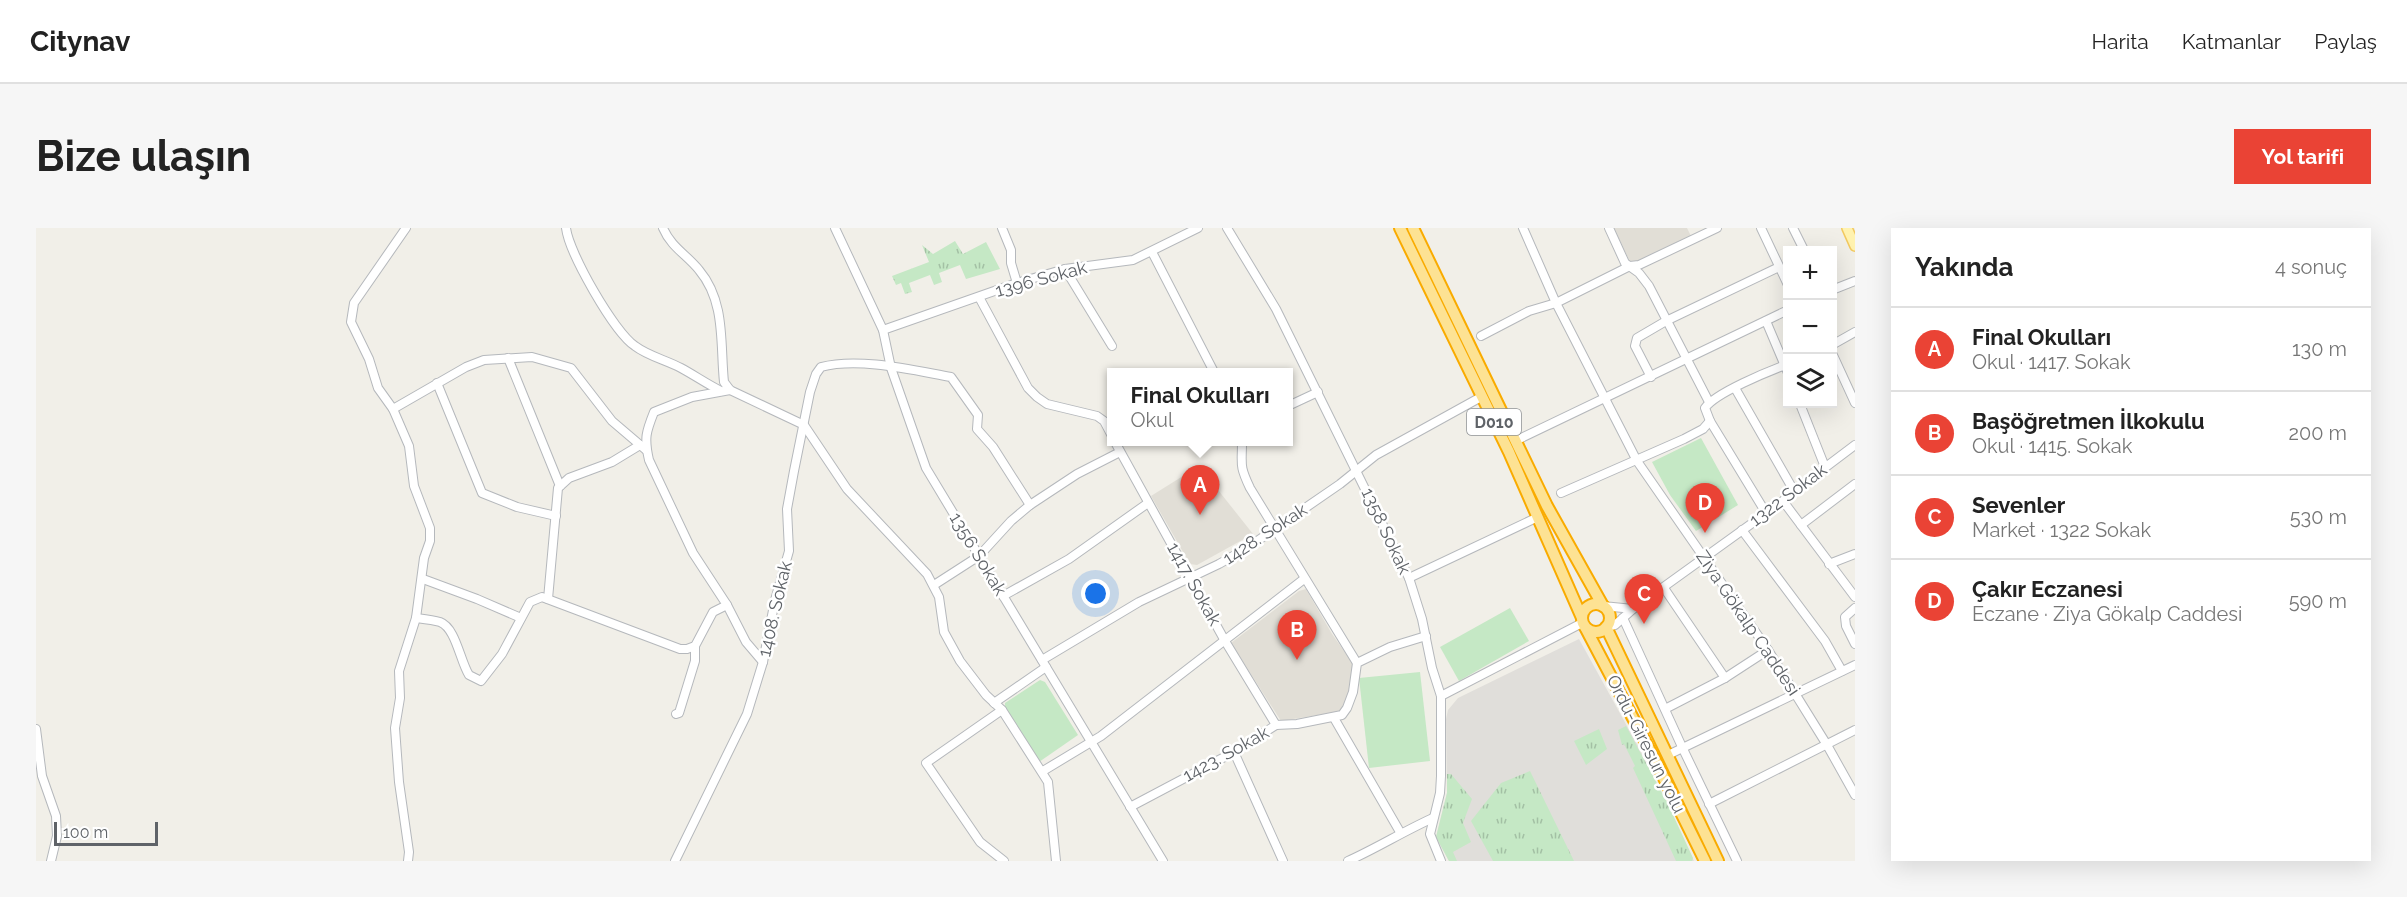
<!DOCTYPE html>
<html lang="tr">
<head>
<meta charset="utf-8">
<style>
  body { margin:0; font-family:Raleway,sans-serif; background:#f6f6f6; color:#222 }
  .controls { position:absolute; right:18px; top:18px; display:grid; overflow:hidden; border-radius:0px; box-shadow:0 6px 24px #0002 }
  .controls button { width:54px; height:54px; display:grid; place-items:center; padding:0; border:0; border-bottom:2px solid #e0e0e0; background:#fff; color:#222; font:30px sans-serif }
  .scale { position:absolute; left:18px; bottom:15px; width:104px; box-sizing:border-box; padding-left:6px; border:3px solid #5f6368; border-top:0; font-size:16px; line-height:21px; white-space:nowrap; color:#5f6368; -webkit-text-stroke:4px #fff; paint-order:stroke }
  .you { position:absolute; left:1060px; top:366px; width:21px; height:21px; margin:-15px; border:4px solid #fff; border-radius:50%; background:#1a73e8; box-shadow:0 0 0 9px #1a73e833 }
  .badge { display:grid; place-items:center; width:39px; height:39px; border-radius:50%; background:#ea4335; color:#fff; font-size:20px; font-weight:700 }
  .pin { position:absolute; translate:-50% -50px; filter:drop-shadow(0 2px 3px #0008) }
  .pin::after { content:''; position:absolute; top:32px; width:21px; height:18px; background:inherit; clip-path:polygon(0 0,100% 0,50% 100%) }
  .popup { position:absolute; left:1071px; top:140px; width:186px; height:78px; box-sizing:border-box; display:grid; place-content:center; border-radius:0px; background:#fff; filter:drop-shadow(0 2px 4px #0005); font-size:20px; white-space:nowrap; color:#767676 }
  .popup b { font-size:22px; color:#222 }
  .popup::after { content:''; position:absolute; left:50%; top:100%; margin-left:-12px; border:12px solid transparent; border-top-color:#fff }
  .list { margin:0; padding:0; list-style:none }
  h2 { display:flex; justify-content:space-between; align-items:center; height:78px; margin:0; padding:0 24px; font-size:26px }
  h2 small { font-size:20px; font-weight:400; color:#767676 }
  .list li { display:grid; grid-template-columns:39px 1fr auto; gap:18px; align-items:center; box-sizing:border-box; height:84px; padding:0 24px; border-top:2px solid #e0e0e0 }
  .list b { display:block; font-size:22px; white-space:nowrap }
  .list p { margin:0; font-size:20px; white-space:nowrap; color:#767676 }
  .list em { font-size:20px; font-style:normal; color:#767676 }
  .icon { flex:none; width:33px; height:33px; fill:none; stroke:currentColor; stroke-width:2; stroke-linecap:round; stroke-linejoin:round }
  .map { position:relative; flex:none; width:1819px; height:633px; overflow:hidden; border-radius:0px }
  header { display:flex; align-items:center; gap:36px; box-sizing:border-box; height:84px; padding:0 30px; background:#fff; border-bottom:2px solid #e0e0e0 }
  header strong { font-size:28px }
  nav { display:flex; gap:33px; margin-inline-start:auto; font-size:21px }
  .intro { display:flex; align-items:center; justify-content:space-between; box-sizing:border-box; height:144px; padding:0 36px }
  h1 { margin:0; font-size:42px }
  .button { padding:15px 27px; border-radius:0px; background:#ea4335; color:#fff; font-size:21px; font-weight:700 }
  main { display:flex; gap:36px; padding:0 36px }
  aside { flex:1; background:#fff; border-radius:0px; box-shadow:0 6px 24px #0002 }
  .map>svg:first-child { display:block }
</style>
</head>
<body>
<header>
<strong>Citynav</strong>
<nav><a>Harita</a><a>Katmanlar</a><a>Paylaş</a></nav>
</header>
<div class="intro"><h1>Bize ulaşın</h1><a class="button">Yol tarifi</a></div>
<main>
<div class="map">
<svg width="1819" height="633" viewBox="0 0 1819 633">
  <defs>
    <pattern id="grass-tufts" width="24" height="20" patternUnits="userSpaceOnUse" patternTransform="scale(1.5)"><rect width="24" height="20" fill="#c5e8c5"/><path d="M3 7l-1-3M5 7V3M7 7l1-3M15 17l-1-3M17 17v-4M19 17l1-3" fill="none" stroke="#a3c0a4"/></pattern>
  </defs>
  <rect width="100%" height="100%" fill="#f1efe8"/>
  <!-- industrial -->
  <path fill="#e0deda" d="M1543,411L1602,518L1658,633H1413L1400,609L1411,565L1410,491L1412,482L1422,470Z"/>
  <!-- education -->
  <g fill="#e1ded6">
    <path d="M1578,0H1651L1655,8L1603,33L1594,34Z"/>
    <path d="M1163,238L1217,306L1161,337L1154,336L1115,268Z"/>
    <path d="M1270,361L1296,406L1318,437L1314,464L1306,483L1245,493L1195,415L1263,363Z"/>
  </g>
  <!-- grass -->
  <g fill="url(#grass-tufts)">
    <path d="M919,13L927,26L950,14L964,41L930,51L924,37L903,45L906,54L898,57L894,47L873,55L876,64L869,66L865,55L860,57L856,48L893,34L886,17L897,26Z"/>
    <path d="M1590,498L1631,574L1657,630L1656,633H1640L1597,540L1599,538L1588,516L1586,517L1582,502Z"/>
    <path d="M1563,501L1571,521L1550,537L1538,513Z"/>
    <path d="M1494,543L1538,633H1457L1435,593L1465,555Z"/>
    <path d="M1411,546H1415L1436,571L1427,595L1435,614L1417,624L1421,633H1413L1400,609L1411,565Z"/>
  </g>
  <!-- green -->
  <g fill="#c5e8c5">
    <path d="M1665,210L1702,277L1660,303L1634,267L1616,234Z"/>
    <path d="M1474,380L1493,413L1423,453L1404,419Z"/>
    <path d="M1384,444L1394,533L1333,540L1323,450Z"/>
    <path d="M1004,452L1009,454L1042,507L1003,534L969,481V475Z"/>
  </g>
  <g fill="none" stroke-linecap="round" stroke-linejoin="round">
    <!-- minor casing -->
    <g stroke="#b5b8bc" stroke-width="10">
      <g id="minor">
        <path d="M370,0L318,75L315,94L333,131L342,160L357,181L373,218L378,258L394,300V313L388,330L380,390L363,443L364,470L359,500L363,554L373,624L372,633"/>
        <path d="M530,0C533,25 578,104 599,118C612,128 630,132 645,140C658,147 671,156 685,163"/>
        <path d="M627,0C635,19 651,27 663,42C690,74 684,116 688,154L694,162L768,197L811,261L891,346L903,369L908,404L924,433L950,467L966,482L1012,554L1020,633"/>
        <path d="M799,0L847,102L855,140L890,240L1127,633"/>
        <path d="M966,0L975,22V35L981,55"/>
        <path d="M1191,0L1240,81L1373,350L1386,391L1396,440L1405,468V548L1404,565L1394,606L1405,633"/>
        <path d="M1487,0L1520,75L1601,233L1732,422L1791,517L1819,567"/>
        <path d="M1573,0L1589,35L1603,45L1613,58L1673,174"/>
        <path d="M1725,0L1752,57"/>
        <path d="M1757,0L1768,22"/>
        <path d="M1116,24L1178,144"/>
        <path d="M1029,41L1076,118"/>
        <path d="M1796,62L1819,53"/>
        <path d="M943,69L992,160L1001,169L1011,176L1061,188L1068,193L1076,208"/>
        <path d="M1730,93L1752,145"/>
        <path d="M847,102L981,55L1029,41L1097,32L1162,0"/>
        <path d="M1445,108L1493,83L1520,75L1594,38L1603,37L1681,0"/>
        <path d="M1796,117L1819,104"/>
        <path d="M1796,125L1819,175"/>
        <path d="M472,130L524,258"/>
        <path d="M1615,149L1599,118L1601,110L1630,93L1743,39"/>
        <path d="M401,155L446,265L481,279L520,288"/>
        <path d="M1699,160L1758,263"/>
        <path d="M694,162L656,169L618,184C610,204 608,210 613,232L657,325L691,377L710,414L727,434"/>
        <path d="M1764,176L1789,239"/>
        <path d="M1252,178L1282,164"/>
        <path d="M357,181L430,139L448,132L496,129L535,140L576,193L610,222"/>
        <path d="M1479,213L1752,82"/>
        <path d="M1079,214L1189,413L1240,497"/>
        <path d="M1206,214C1206,237 1203,237 1214,260L1321,435"/>
        <path d="M1525,265L1648,211L1667,201L1674,193"/>
        <path d="M1747,273L1819,369"/>
        <path d="M1730,285L1674,193L1669,180C1679,165 1733,143 1752,136"/>
        <path d="M1765,297L1819,256"/>
        <path d="M1706,302L1789,413L1806,443"/>
        <path d="M1793,336L1819,326"/>
        <path d="M1373,350L1502,289"/>
        <path d="M387,351L441,371L485,390"/>
        <path d="M898,357L943,328L975,293L994,277L1041,246L1084,224"/>
        <path d="M1628,360L1689,450"/>
        <path d="M967,368L1033,331L1112,275"/>
        <path d="M512,371L522,260L533,250L576,234L604,217"/>
        <path d="M1567,378L1597,381L1579,397L1570,399"/>
        <path d="M1819,380L1809,389L1810,398L1819,416"/>
        <path d="M1597,381L1747,273L1758,263L1819,217"/>
        <path d="M380,390C388,391 397,392 404,394C420,400 424,433 433,447L445,453L466,426L494,374L506,369L644,421H651L659,418L677,384L691,377"/>
        <path d="M1587,390L1647,521L1701,633"/>
        <path d="M1006,432L1103,374L1183,336L1211,320L1304,256L1340,227L1445,169"/>
        <path d="M1405,468L1546,395"/>
        <path d="M958,475L1010,439"/>
        <path d="M1629,481L1689,450L1732,422"/>
        <path d="M966,482L890,535L944,614L968,633"/>
        <path d="M640,486L643,485L659,433V418"/>
        <path d="M1298,490L1364,604"/>
        <path d="M0,501L6,548L20,588L21,608L15,633"/>
        <path d="M1198,524L1247,633"/>
        <path d="M1632,527L1819,437"/>
        <path d="M1007,543L1065,508L1268,351"/>
        <path d="M1673,576L1819,502"/>
        <path d="M1094,579L1198,524L1240,497L1261,496L1306,487L1311,480L1317,464L1321,435L1354,419L1390,408"/>
        <path d="M639,633L711,486L727,434L739,372L753,323L751,281L758,243L774,164L780,146L785,139C823,129 876,142 915,149L942,187L941,201L957,219L994,277"/>
        <path d="M1312,633C1341,620 1368,603 1397,590"/>
      </g>
    </g>
    <!-- major casing -->
    <g stroke="#f2c960" stroke-width="12">
      <path id="major" d="M1811,0L1819,18"/>
    </g>
    <!-- highway casing -->
    <g stroke="#f9ab00" stroke-width="14">
      <g id="highway">
        <path d="M1364,0L1473,224L1546,390"/>
        <path d="M1377,0L1511,278L1567,378"/>
        <circle cx="1560" cy="390" r="14"/>
        <path d="M1549,399L1620,534L1669,633"/>
        <path d="M1570,399L1682,633"/>
      </g>
    </g>
    <!-- minor -->
    <use href="#minor" stroke="#fff" stroke-width="8"/>
    <!-- major -->
    <use href="#major" stroke="#fff2af" stroke-width="9"/>
    <!-- highway -->
    <use href="#highway" stroke="#fde293" stroke-width="10"/>
  </g>
  <g text-anchor="middle" stroke-width="5" stroke-linejoin="round" paint-order="stroke">
    <!-- shield labels -->
    <rect fill="#fff" stroke="#8f9295" stroke-width="1.5" x="1431" y="181" width="54" height="26" rx="4.5"/>
    <g font-size="16" font-weight="bold" fill="#5f6368">
      <text x="1458" y="200">D010</text>
    </g>
    <!-- street labels -->
    <g font-size="18" fill="#5f6368" stroke="#fff">
      <text transform="translate(1005 51) rotate(-15)" y="6">1396 Sokak</text>
      <text transform="translate(1752 267) rotate(-37)" y="6">1322 Sokak</text>
      <text transform="translate(1350 303) rotate(65)" y="6">1358 Sokak</text>
      <text transform="translate(1229 306) rotate(-33)" y="6">1428. Sokak</text>
      <text transform="translate(942 326) rotate(59)" y="6">1356 Sokak</text>
      <text transform="translate(1158 356) rotate(61)" y="6">1417. Sokak</text>
      <text transform="translate(739 381) rotate(-77)" y="6">1408. Sokak</text>
      <text transform="translate(1712 395) rotate(56)" y="6">Ziya Gökalp Caddesi</text>
      <text transform="translate(1610 516) rotate(63)" y="6">Ordu-Giresun yolu</text>
      <text transform="translate(1190 526) rotate(-29)" y="6">1423. Sokak</text>
    </g>
  </g>
</svg>
<div class="controls">
<button>+</button>
<button>−</button>
<button><svg class="icon" aria-label="layers" viewBox="0 0 24 24"><path d="M12 4l9 5-9 5-9-5zM3 14l9 5 9-5"/></svg></button>
</div>
<div class="scale">100 m</div>
<div class="you"></div>
<div class="pin badge" style="left:1164px;top:287px">A</div>
<div class="popup"><b>Final Okulları</b>Okul</div>
<div class="pin badge" style="left:1261px;top:432px">B</div>
<div class="pin badge" style="left:1608px;top:396px">C</div>
<div class="pin badge" style="left:1669px;top:305px">D</div>
</div>
<aside>
<h2>Yakında<small>4 sonuç</small></h2>
<ul class="list">
<li><span class="badge">A</span><div><b>Final Okulları</b><p>Okul · 1417. Sokak</p></div><em>130 m</em></li>
<li><span class="badge">B</span><div><b>Başöğretmen İlkokulu</b><p>Okul · 1415. Sokak</p></div><em>200 m</em></li>
<li><span class="badge">C</span><div><b>Sevenler</b><p>Market · 1322 Sokak</p></div><em>530 m</em></li>
<li><span class="badge">D</span><div><b>Çakır Eczanesi</b><p>Eczane · Ziya Gökalp Caddesi</p></div><em>590 m</em></li>
</ul>
</aside>
</main>
</body>
</html>
